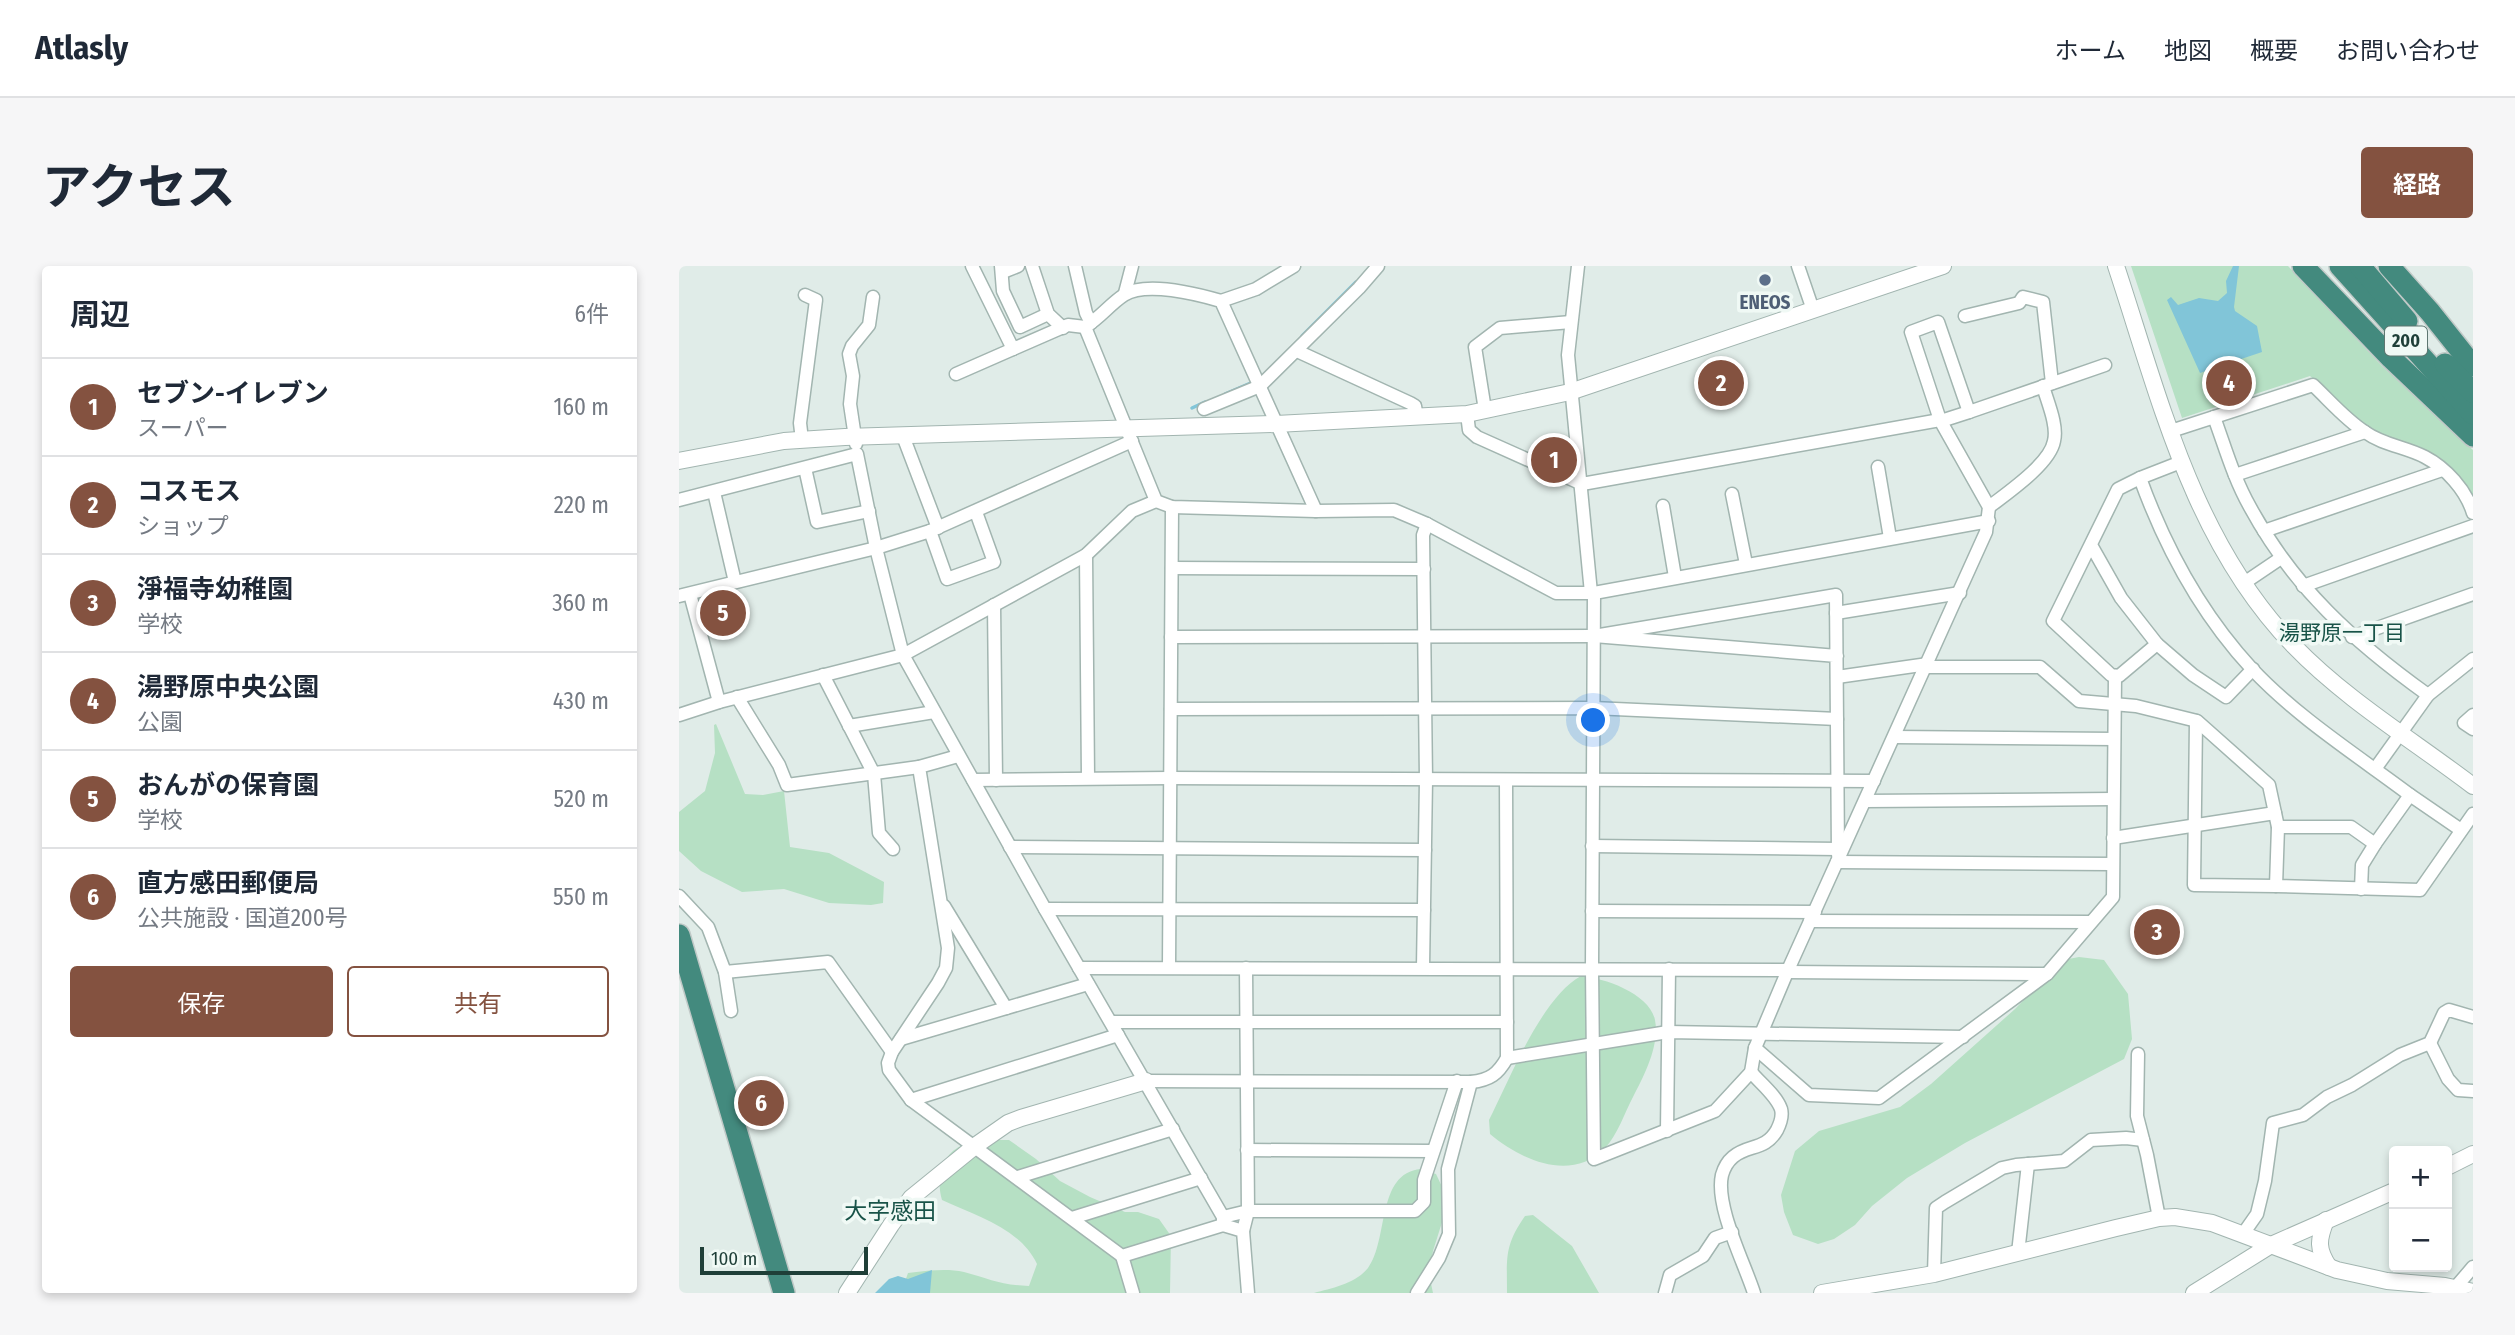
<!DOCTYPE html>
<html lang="ja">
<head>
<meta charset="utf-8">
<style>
  body { margin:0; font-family:"Fira Sans Condensed","Noto Sans JP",sans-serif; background:#f6f6f7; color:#1f2937 }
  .controls { position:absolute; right:21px; bottom:21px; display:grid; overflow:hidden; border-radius:7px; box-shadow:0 4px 10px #0003 }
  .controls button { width:63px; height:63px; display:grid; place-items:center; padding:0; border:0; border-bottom:2px solid #e0e1e3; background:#fff; color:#1f2937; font:35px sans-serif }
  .scale { position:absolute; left:21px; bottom:18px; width:168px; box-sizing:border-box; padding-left:7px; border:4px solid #1f3f38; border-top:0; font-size:19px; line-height:24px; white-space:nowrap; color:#1f3f38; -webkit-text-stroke:5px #f0f9f5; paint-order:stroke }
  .you { position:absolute; left:915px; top:455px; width:24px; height:24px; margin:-18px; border:5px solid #fff; border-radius:50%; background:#1a73e8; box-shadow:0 0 0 10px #1a73e833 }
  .badge { display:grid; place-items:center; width:46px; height:46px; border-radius:50%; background:#845240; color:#fff; font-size:23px; font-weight:700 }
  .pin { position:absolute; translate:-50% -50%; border:4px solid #fff; box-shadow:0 2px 7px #0006 }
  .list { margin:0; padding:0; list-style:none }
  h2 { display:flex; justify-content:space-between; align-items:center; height:91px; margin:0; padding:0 28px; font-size:30px }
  h2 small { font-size:23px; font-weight:400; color:#747a83 }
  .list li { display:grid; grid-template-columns:46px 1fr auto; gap:21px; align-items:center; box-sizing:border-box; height:98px; padding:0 28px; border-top:2px solid #e0e1e3 }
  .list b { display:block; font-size:26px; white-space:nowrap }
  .list p { margin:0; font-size:23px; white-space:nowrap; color:#747a83 }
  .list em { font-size:23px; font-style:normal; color:#747a83 }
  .actions { display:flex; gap:14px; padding:21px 28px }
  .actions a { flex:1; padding:16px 0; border:2px solid #845240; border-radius:7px; text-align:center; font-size:24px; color:#845240 }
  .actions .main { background:#845240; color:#fff }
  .map { position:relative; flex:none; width:1794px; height:1027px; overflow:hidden; border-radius:7px }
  header { display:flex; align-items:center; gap:42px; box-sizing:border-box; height:98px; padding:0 35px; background:#fff; border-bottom:2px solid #e0e1e3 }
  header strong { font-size:33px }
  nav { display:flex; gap:38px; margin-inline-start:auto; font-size:24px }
  .intro { display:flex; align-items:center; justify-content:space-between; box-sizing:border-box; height:168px; padding:0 42px }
  h1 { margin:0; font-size:49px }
  .button { padding:18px 32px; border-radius:7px; background:#845240; color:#fff; font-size:24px; font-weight:700 }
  main { display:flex; gap:42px; padding:0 42px }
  aside { flex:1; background:#fff; border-radius:7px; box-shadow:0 4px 10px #0003 }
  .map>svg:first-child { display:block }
</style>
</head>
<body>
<header>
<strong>Atlasly</strong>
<nav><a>ホーム</a><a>地図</a><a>概要</a><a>お問い合わせ</a></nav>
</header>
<div class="intro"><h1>アクセス</h1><a class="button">経路</a></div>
<main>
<aside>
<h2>周辺<small>6件</small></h2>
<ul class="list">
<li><span class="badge">1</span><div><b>セブン-イレブン</b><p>スーパー</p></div><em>160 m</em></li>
<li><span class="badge">2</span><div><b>コスモス</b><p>ショップ</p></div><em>220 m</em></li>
<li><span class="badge">3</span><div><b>淨福寺幼稚園</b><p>学校</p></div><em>360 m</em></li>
<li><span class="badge">4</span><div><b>湯野原中央公園</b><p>公園</p></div><em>430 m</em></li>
<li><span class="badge">5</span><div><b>おんがの保育園</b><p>学校</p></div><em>520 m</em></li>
<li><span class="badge">6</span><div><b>直方感田郵便局</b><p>公共施設 · 国道200号</p></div><em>550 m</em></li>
</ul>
<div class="actions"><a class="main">保存</a><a>共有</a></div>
</aside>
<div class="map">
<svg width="1794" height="1027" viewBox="0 0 1794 1027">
  <rect width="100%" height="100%" fill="#e0ece8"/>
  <!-- green -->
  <g fill="#b6e0c4">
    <path d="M1452,0H1609L1703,100L1794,184V232L1788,221L1692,164L1631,110L1503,152Z"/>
    <path d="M37,458L66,528L84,529L105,525L111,581L150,587L205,616L204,637L192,639L150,637L105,623L63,626L22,605L0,585V546L26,525L36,487L35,459Z"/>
    <path d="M1400,691L1425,694L1449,728L1453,773L1445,793L1286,877L1228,912L1193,940L1176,959L1155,973L1139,978L1114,969L1105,946L1102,929L1116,885L1140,865L1221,841L1252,818L1336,743L1384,694Z"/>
    <path d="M902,710C926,712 971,728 976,754C981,779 965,810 954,831C946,846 938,870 926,882C892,917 842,894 811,868L810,854C831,813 862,732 902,710Z"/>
    <path d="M310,874H330L357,893L381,915L411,931L446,946H459L480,953L492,970L491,1027H222L229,1007C246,1005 267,1002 285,1006C311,1013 321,1019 350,1020L358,998C341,962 297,950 263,934C257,914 262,889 282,880C291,876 301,875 310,874Z"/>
    <path d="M742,903L757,908L765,925V950L754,985L750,1008L754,1027H635C653,1022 676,1018 689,1002C710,974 697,907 742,903Z"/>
    <path d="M854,949L893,980L920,1027H828C828,992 825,980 846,950Z"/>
  </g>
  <!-- water -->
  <g fill="#81c5d8">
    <path d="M1554,0H1560L1555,41L1556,45L1578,60L1583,86L1521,107L1488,34L1492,31L1499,39L1520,32L1539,35L1548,27L1547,15Z"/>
    <path d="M253,1004L251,1027H196L210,1013L219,1010L229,1013Z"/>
  </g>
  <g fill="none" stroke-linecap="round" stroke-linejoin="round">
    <!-- stream -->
    <g stroke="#81c5d8" stroke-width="3.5">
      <path d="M623,70L677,16"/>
      <path d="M546,128L574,116"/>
      <path d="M513,142L526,136"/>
    </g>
    <!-- minor casing -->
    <g stroke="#a2b5b0" stroke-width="15">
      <g id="minor">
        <path d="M293,0L334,83L389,59L406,61C421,52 431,38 445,29C467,15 518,28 542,35L637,245"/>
        <path d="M322,0L324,25L341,61L369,48"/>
        <path d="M353,0L369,48L384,62"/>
        <path d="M396,0L407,47L412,57"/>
        <path d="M899,0L889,89L912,327"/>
        <path d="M1119,0L1134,44"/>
        <path d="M324,6L339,0"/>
        <path d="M446,27L453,0"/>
        <path d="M542,35L577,23L615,0"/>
        <path d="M1286,50L1340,37L1344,31L1364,36L1373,117"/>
        <path d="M406,61L477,235L493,241L637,245L715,244L748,258L877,327H915L1310,255"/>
        <path d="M618,85L731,137L736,140L738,151"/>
        <path d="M277,108L334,83"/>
        <path d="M525,143L581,120L680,22L699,0"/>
        <path d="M806,144L796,81L821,62L892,56"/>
        <path d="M1290,146L1426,99"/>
        <path d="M788,148L790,164L798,171L903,218L1261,154L1310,241L1307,266L1109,704L1076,782L1072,806L1036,845L915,893L913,703L915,327"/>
        <path d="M1535,151C1546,181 1555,213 1571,241C1615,322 1675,376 1749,429L1794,393"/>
        <path d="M1261,154L1232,66L1259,56L1290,146L1262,155"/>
        <path d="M1492,165L1634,119C1651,135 1667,154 1686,166C1704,179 1727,181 1746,191C1767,202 1787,224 1794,247"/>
        <path d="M224,170L259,262"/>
        <path d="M123,174L121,157L137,34L126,29"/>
        <path d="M177,178L171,138L174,110L170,88L173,80L190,59L194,31"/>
        <path d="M1502,196L1461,212C1486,281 1523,349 1573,403C1618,451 1679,490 1731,529"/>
        <path d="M1199,201L1211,272"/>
        <path d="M126,202L138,256L190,245"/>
        <path d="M1556,209L1686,166"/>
        <path d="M35,226L56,316"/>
        <path d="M1053,228L1067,298"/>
        <path d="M0,234L178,188L197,282L224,389L366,643L544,951V959"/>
        <path d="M984,240L996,311"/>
        <path d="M1310,241C1328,227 1371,198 1375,175C1379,159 1368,135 1364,120"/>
        <path d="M251,265L268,313L315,296L297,246"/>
        <path d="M1585,265L1763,204"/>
        <path d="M1412,279L1442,332L1478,378L1440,410L1432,409L1374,355L1439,223L1461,212"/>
        <path d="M407,289L409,512"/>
        <path d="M493,302L745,303"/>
        <path d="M1565,317L1602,292"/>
        <path d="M1624,320L1794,260"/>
        <path d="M11,328L40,436"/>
        <path d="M0,330L197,282L251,265L453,175"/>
        <path d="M315,339L317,514"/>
        <path d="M1157,347L1281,327"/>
        <path d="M492,371L915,370"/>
        <path d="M1673,371L1794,328"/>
        <path d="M1478,378L1514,409L1547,431L1574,403"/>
        <path d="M1158,390L915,370L1157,329L1159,589"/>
        <path d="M1248,401H1361L1400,435L1457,440L1518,455L1590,519L1599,561L1597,620L1741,624L1794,548"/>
        <path d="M144,409L195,508L200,567L214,583"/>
        <path d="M1158,411L1249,398"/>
        <path d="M58,431L100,499L108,519L240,501"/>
        <path d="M492,443L914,442L1158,453"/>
        <path d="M0,449L40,436L224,389L407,289L453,245L477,235"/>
        <path d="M1794,449L1785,457L1794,463"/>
        <path d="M1517,455L1515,619L1597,620"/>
        <path d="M170,460L255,446"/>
        <path d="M1215,471L1435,473"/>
        <path d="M279,490L240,501L269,682L267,702L259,717L213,786L209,797L210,804L232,834L443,990L544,959L564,965L569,1027"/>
        <path d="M1696,503L1749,429"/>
        <path d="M294,514L491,512L1195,515"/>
        <path d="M1186,535L1434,533"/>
        <path d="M1599,561H1672L1696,578L1683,599L1682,623"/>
        <path d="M1434,572L1596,547"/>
        <path d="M1696,578L1731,529L1782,564"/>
        <path d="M913,580L1159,583"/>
        <path d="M331,581L746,584"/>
        <path d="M1158,596L1433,598"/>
        <path d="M0,630L29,661L46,706L52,745"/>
        <path d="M265,640L327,742"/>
        <path d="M366,643L745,644"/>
        <path d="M913,645L1136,646"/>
        <path d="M1131,655L1410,656"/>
        <path d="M490,701L493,241"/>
        <path d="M744,701L747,514L744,269L748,258"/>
        <path d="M400,702L1109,704"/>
        <path d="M46,706L149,696L213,786"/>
        <path d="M1108,706L1368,708"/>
        <path d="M432,756H828"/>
        <path d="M222,773L409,718"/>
        <path d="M1751,777L1769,813L1779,824L1794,825"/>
        <path d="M1076,782L1130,829L1200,832L1368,708L1434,631L1436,410"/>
        <path d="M1459,788L1458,850L1468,889L1480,952"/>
        <path d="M828,792L989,766L1284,771"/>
        <path d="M1072,806C1081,817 1097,829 1102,843C1104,850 1101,858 1098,864C1086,885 1069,878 1054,891C1048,896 1045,902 1043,909C1036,940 1065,996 1075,1027"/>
        <path d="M467,815L792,816C811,814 819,808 828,792L827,514"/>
        <path d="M232,834L439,769"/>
        <path d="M988,865L990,703"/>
        <path d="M568,884L754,885"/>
        <path d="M339,911L494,863"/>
        <path d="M544,951L569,945L567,702"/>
        <path d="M393,952L522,912"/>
        <path d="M564,965L569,945H736L745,936V914L778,815"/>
        <path d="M1564,968L1578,948L1586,915L1594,857L1624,849L1648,831L1673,819L1721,789L1751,777L1765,747L1770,744L1794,751"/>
        <path d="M1339,987L1349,898"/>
        <path d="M443,990L454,1027"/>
        <path d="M1255,1008L1257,942L1266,936L1323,902L1337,899L1385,895L1412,874L1447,872L1464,874"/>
        <path d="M1776,1022L1794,1001"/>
        <path d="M738,1027L760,992L770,968L769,903L792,816"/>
        <path d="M986,1027L991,1009L1024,990L1036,972L1053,966"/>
      </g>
    </g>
    <!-- tertiary casing -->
    <g stroke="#a2b5b0" stroke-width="18">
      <g id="tertiary">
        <path d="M1437,0C1481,133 1514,276 1615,380C1666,433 1735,475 1794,520"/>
        <path d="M0,195L105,175L166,171L597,158L788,148L891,126L1264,0"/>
        <path d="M1768,901L1794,888"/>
        <path d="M1647,954C1639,974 1638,983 1650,1001"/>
        <path d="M168,1027L212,959L232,932L296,880L329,857L342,852L467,815"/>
        <path d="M1143,1027L1255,1008L1437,962L1480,952L1496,951L1533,957L1658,1004L1708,1015L1766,1020L1794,1026"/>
        <path d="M1515,1027L1592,979L1715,925"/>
      </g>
    </g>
    <!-- trunk casing -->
    <g stroke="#c0c9c7" stroke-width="24">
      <g id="trunk">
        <path d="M1624,0L1712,92L1794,170"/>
        <path d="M1661,0L1794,148"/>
        <path d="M1681,0L1728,55"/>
        <path d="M1710,0L1751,46L1794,100"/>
        <path d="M1766,98L1794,126"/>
        <path d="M0,669L105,1027"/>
      </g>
    </g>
    <!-- minor -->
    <use href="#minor" stroke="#fff" stroke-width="12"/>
    <!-- tertiary -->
    <use href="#tertiary" stroke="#fff" stroke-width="16"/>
    <!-- trunk -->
    <use href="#trunk" stroke="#438a7e" stroke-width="21"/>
  </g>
  <!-- markers -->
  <circle fill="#5c6f8a" stroke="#f0f9f5" stroke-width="2.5" cx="1086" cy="14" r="7"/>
  <g text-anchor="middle" stroke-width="7" stroke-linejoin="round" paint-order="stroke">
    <!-- shield labels -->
    <rect fill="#f0f9f5" stroke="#5e7771" stroke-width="2" x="1706" y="60.5" width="42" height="29" rx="5"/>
    <g font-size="18" font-weight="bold" fill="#1f3f38">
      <text x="1727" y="81">200</text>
    </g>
    <!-- service labels -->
    <g font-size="19" font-weight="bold" fill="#4e5e75" stroke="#f0f9f5">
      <text x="1086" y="43">ENEOS</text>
    </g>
    <!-- neighbourhood labels -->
    <g font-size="21" fill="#185348" stroke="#f0f9f5">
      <text x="1663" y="374">湯野原一丁目</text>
    </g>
    <!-- quarter labels -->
    <g font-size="23" fill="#185348" stroke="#f0f9f5">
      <text x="211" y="953">大字感田</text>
    </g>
  </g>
</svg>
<div class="controls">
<button>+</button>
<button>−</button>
</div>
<div class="scale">100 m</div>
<div class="you"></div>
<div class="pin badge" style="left:875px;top:194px">1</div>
<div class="pin badge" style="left:1042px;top:117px">2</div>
<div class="pin badge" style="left:1478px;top:666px">3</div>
<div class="pin badge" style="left:1550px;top:117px">4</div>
<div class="pin badge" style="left:44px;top:347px">5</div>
<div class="pin badge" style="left:82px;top:837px">6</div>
</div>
</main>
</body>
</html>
